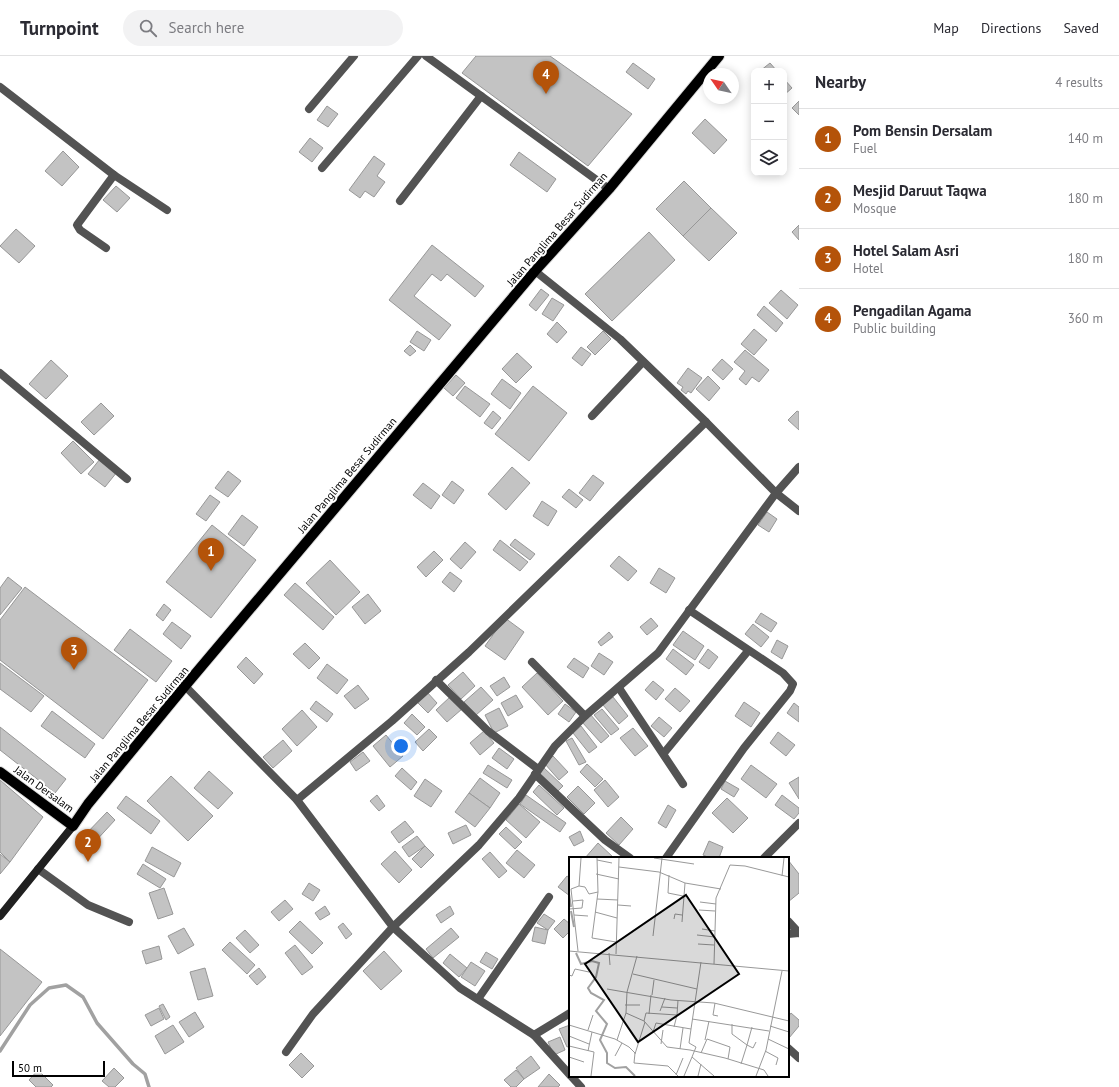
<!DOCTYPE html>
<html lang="en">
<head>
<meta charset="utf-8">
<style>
  body { margin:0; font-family:"PT Sans",sans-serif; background:#f2f2f3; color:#2b2b33 }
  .controls { position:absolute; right:12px; top:12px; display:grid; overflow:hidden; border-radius:8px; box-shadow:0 2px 10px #0003 }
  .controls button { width:36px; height:36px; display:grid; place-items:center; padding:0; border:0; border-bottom:1px solid #e1e1e2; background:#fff; color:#2b2b33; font:20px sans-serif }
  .compass { position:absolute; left:703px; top:12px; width:36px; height:36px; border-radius:50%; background:#fff; box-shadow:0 2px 10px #0003; rotate:304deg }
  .scale { position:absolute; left:12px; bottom:10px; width:93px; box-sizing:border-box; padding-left:4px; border:2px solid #000; border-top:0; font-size:11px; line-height:14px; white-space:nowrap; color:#000; -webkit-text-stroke:3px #fff; paint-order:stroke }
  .you { position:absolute; left:401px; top:690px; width:14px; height:14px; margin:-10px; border:3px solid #fff; border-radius:50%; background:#1a73e8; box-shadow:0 0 0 6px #1a73e833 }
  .badge { display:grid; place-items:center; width:26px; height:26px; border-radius:50%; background:#b45309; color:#fff; font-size:13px; font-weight:700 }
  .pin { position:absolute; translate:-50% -33px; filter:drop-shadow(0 1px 2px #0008) }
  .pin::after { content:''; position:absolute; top:21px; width:14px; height:12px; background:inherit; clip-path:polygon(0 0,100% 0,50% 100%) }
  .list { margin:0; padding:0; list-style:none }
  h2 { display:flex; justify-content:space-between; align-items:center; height:52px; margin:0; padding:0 16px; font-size:17px }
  h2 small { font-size:13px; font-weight:400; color:#7c7c81 }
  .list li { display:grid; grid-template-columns:26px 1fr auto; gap:12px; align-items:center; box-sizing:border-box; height:60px; padding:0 16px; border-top:1px solid #e1e1e2 }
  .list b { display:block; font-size:15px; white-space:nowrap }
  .list p { margin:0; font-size:13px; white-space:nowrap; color:#7c7c81 }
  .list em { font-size:13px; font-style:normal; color:#7c7c81 }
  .icon { flex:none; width:22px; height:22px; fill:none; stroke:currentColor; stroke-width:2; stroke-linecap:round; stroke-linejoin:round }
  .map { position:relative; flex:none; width:799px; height:1031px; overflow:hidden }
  header { display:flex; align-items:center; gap:24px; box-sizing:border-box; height:56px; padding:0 20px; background:#fff; border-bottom:1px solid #e1e1e2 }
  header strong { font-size:19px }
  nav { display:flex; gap:22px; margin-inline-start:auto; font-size:14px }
  .search { width:280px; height:36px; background:#f2f2f3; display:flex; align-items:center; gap:10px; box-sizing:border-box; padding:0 14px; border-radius:22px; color:#7c7c81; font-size:15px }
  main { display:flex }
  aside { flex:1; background:#fff }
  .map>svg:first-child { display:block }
</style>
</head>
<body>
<header>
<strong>Turnpoint</strong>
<div class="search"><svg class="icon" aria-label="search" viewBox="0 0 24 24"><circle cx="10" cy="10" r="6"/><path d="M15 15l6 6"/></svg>Search here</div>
<nav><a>Map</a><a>Directions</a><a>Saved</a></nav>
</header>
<main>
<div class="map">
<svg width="799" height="1031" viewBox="0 0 799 1031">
  <rect width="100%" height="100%" fill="#fff"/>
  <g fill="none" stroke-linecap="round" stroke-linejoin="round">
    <!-- stream -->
    <path stroke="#a1a1a1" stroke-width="3.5" d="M0,995L30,949L49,932L66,929L83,941L97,967L133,1008L145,1018L149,1031"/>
  </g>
  <!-- building -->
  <g fill="#c3c3c3" stroke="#979797">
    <path d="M476,0H550L632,58L588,110L462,17Z"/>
    <path d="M633,7L655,23L648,33L626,16Z"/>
    <path d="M770,7L777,15H760Z"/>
    <path d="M784,23L792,32L784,39Z"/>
    <path d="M799,45V59L792,52Z"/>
    <path d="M327,50L338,58L328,71L317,64Z"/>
    <path d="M705,63L727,84L714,98L692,77Z"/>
    <path d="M310,82L323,92L312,106L299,96Z"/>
    <path d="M63,95L79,111L62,130L45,115Z"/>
    <path d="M519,96L556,123L547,136L510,109Z"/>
    <path d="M374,100L385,108L377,120L385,126L374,141L365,135L360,142L349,134Z"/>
    <path d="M684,125L711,152L683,180L656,153Z"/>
    <path d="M116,130L130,142L117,156L103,144Z"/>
    <path d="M711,152L737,177L709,205L683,180Z"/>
    <path d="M799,169V184L792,176Z"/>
    <path d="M16,173L35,190L19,207L0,190Z"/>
    <path d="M649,176L675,204L612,265L585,238Z"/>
    <path d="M432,189L484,230L475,241L447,218L441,225L432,218L414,240L451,269L439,284L389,244Z"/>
    <path d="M541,233L549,239L536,255L529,249Z"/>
    <path d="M781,234L798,249L787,263L769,247Z"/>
    <path d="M552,242L564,249L553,265L542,258Z"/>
    <path d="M764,250L783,267L776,276L757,259Z"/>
    <path d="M557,266L567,276L557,287L547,278Z"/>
    <path d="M754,273L767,284L754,299L741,288Z"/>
    <path d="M417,275L431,284L424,295L410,286Z"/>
    <path d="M603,275L611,283L595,299L587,291Z"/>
    <path d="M410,289L416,295L410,300L404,295Z"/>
    <path d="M581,291L591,298L582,310L572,302Z"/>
    <path d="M745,294L769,314L759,326L752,321L746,329L739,323L745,315L734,306Z"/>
    <path d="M517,297L532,311L516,327L502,313Z"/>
    <path d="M722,303L733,313L723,324L712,314Z"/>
    <path d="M51,304L68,320L46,343L29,328Z"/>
    <path d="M688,312L702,322L691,337L688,335L686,338L681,334L683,331L677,327Z"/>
    <path d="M456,319L465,327L453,340L444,332Z"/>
    <path d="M708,320L720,332L709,345L696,333Z"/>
    <path d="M502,323L521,337L510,353L491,338Z"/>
    <path d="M465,330L490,348L480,361L456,342Z"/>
    <path d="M533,330L567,357L529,405L495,378Z"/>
    <path d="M101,347L114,360L94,379L81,366Z"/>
    <path d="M493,355L501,362L492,373L484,367Z"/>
    <path d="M797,355L799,356V374L788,364Z"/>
    <path d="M73,385L94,406L81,418L61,397Z"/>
    <path d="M100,403L117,416L105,431L88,418Z"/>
    <path d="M512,411L530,427L506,454L488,438Z"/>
    <path d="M228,415L241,425L228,441L215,432Z"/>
    <path d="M593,419L604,427L590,445L579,437Z"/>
    <path d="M452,425L464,434L454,448L442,439Z"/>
    <path d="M423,427L440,440L431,453L413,439Z"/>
    <path d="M569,433L583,444L576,452L562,441Z"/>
    <path d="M210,439L220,446L206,465L196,458Z"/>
    <path d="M542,445L557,455L548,470L533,460Z"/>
    <path d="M767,456L777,463L769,476L758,469Z"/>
    <path d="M242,459L258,471L244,490L228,478Z"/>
    <path d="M212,469L256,504L211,562L166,526Z"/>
    <path d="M515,483L535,498L530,504L510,489Z"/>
    <path d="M500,484L528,506L520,515L493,494Z"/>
    <path d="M465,486L476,496L461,513L450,503Z"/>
    <path d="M434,495L443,504L426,521L417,511Z"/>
    <path d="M619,500L637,515L628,525L610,510Z"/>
    <path d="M330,504L360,536L336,559L306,527Z"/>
    <path d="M659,512L675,522L666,537L650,527Z"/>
    <path d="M450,516L462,525L454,536L442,526Z"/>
    <path d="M8,521L22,532L0,559V532Z"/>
    <path d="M295,527L334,561L323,574L284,539Z"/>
    <path d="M25,531L148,624L103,683L0,604V564Z"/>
    <path d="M368,538L381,555L365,568L352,551Z"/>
    <path d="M164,548L171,554L163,565L156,559Z"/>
    <path d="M761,557L777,567L771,576L755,566Z"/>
    <path d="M505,562L524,576L505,604L485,590Z"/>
    <path d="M651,562L658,570L647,579L640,571Z"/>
    <path d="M172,566L191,580L181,593L163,578Z"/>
    <path d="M753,568L769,581L761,591L745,578Z"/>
    <path d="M130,573L172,605L156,626L114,594Z"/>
    <path d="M683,575L704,590L695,604L673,589Z"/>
    <path d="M609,576L613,581L601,590L598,586Z"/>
    <path d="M777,584L788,590L782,603L771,596Z"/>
    <path d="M305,587L320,602L309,613L293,598Z"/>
    <path d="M673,593L694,609L686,619L666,603Z"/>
    <path d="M708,593L718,601L709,613L699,606Z"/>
    <path d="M599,597L613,606L604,619L591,610Z"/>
    <path d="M246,601L263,618L254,628L237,611Z"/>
    <path d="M574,602L589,612L583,622L567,611Z"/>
    <path d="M0,607L44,640L31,656L0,633Z"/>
    <path d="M327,608L348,624L337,638L317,622Z"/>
    <path d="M463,616L475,630L461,643L448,629Z"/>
    <path d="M537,617L563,645L548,659L522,631Z"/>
    <path d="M504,621L510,631L497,640L490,630Z"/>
    <path d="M653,625L664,634L656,644L645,634Z"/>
    <path d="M358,629L369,643L355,653L344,640Z"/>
    <path d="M481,631L493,644L476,659L464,646Z"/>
    <path d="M675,632L690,645L680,656L665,643Z"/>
    <path d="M426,635L437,647L428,657L416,645Z"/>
    <path d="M516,639L523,651L508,660L501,647Z"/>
    <path d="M450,641L462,653L447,666L436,654Z"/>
    <path d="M613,641L628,660L619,668L603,649Z"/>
    <path d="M316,645L333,658L327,666L310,653Z"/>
    <path d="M744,646L760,657L751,671L735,660Z"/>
    <path d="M794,647L799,651V666L787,657Z"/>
    <path d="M565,648L576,656L569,666L558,658Z"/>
    <path d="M499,652L508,670L494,677L485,659Z"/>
    <path d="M602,653L619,673L611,679L594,659Z"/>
    <path d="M302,654L317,671L297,690L282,673Z"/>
    <path d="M52,655L95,688L85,702L41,670Z"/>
    <path d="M412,658L425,671L417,679L404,667Z"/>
    <path d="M590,658L609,680L601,687L582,666Z"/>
    <path d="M659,661L672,672L664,681L651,670Z"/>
    <path d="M581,670L597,691L589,697L573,677Z"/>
    <path d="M0,671L66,723L55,737L0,694Z"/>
    <path d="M633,672L648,690L635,700L620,682Z"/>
    <path d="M429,673L437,681L423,695L415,686Z"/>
    <path d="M484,675L494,687L480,699L470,687Z"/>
    <path d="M778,676L795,689L786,700L770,687Z"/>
    <path d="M386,679L403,700L390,711L373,690Z"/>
    <path d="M572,682L586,706L579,709L566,685Z"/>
    <path d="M283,684L292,695L273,712L263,701Z"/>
    <path d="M499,692L514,703L507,713L492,702Z"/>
    <path d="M363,696L370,705L356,715L350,706Z"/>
    <path d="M553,700L568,716L559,724L545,708Z"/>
    <path d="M587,708L603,723L595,731L580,716Z"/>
    <path d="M488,709L512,724L507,732L483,717Z"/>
    <path d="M751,709L777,728L766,742L741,723Z"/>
    <path d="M543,711L563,730L557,736L537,718Z"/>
    <path d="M402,712L417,726L411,734L395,720Z"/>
    <path d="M209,715L233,737L218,753L194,732Z"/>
    <path d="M171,720L213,760L188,785L147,745Z"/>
    <path d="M799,721V743L789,727Z"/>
    <path d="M480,722L500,737L490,752L469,737Z"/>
    <path d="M425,723L442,735L431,751L414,740Z"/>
    <path d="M0,724L43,761L10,806L0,796Z"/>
    <path d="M605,724L619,741L608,751L594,734Z"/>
    <path d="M725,725L739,733L734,741L721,733Z"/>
    <path d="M539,729L564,752L557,759L533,736Z"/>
    <path d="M578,730L595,747L584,758L567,741Z"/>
    <path d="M469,737L490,752L475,771L455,756Z"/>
    <path d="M377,739L385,750L379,755L370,745Z"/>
    <path d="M526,739L566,767L560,776L520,748Z"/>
    <path d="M782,739L799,752V757L794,763L775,749Z"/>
    <path d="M126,740L160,765L151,778L117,752Z"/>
    <path d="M727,742L748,762L733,777L712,757Z"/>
    <path d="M519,748L540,766L526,782L506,764Z"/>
    <path d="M668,749L676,754L666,772L658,767Z"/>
    <path d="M107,756L115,764L93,788L84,780Z"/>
    <path d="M621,761L633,773L619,789L606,777Z"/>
    <path d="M405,765L414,776L399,787L391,776Z"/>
    <path d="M466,769L471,779L453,788L448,777Z"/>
    <path d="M506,771L522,786L515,793L499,778Z"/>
    <path d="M580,775L584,785L574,790L569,781Z"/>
    <path d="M417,780L425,790L409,801L402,791Z"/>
    <path d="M709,785L723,791L719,802H710L703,799Z"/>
    <path d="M598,787L613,801L612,802H585Z"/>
    <path d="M425,790L434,799L421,812L412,803Z"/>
    <path d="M152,791L181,807L174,821L145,805Z"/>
    <path d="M517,794L535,809L524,822L506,807Z"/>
    <path d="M395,795L412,814L399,827L381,808Z"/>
    <path d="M490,796L507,815L499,822L482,803Z"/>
    <path d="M0,798L10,806L0,818Z"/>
    <path d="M788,804L799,818V837L788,846Z"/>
    <path d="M143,808L166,823L160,832L137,818Z"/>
    <path d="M567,820L570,822V840L558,831Z"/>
    <path d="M309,827L320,834L313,845L302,838Z"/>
    <path d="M164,832L173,858L158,863L149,837Z"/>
    <path d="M285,844L293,853L279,865L271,856Z"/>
    <path d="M325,850L330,858L320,864L315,857Z"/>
    <path d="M450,850L454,858L441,867L436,859Z"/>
    <path d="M544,858L555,865L548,874L537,867Z"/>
    <path d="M564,863L570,868V875L563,882L554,873Z"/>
    <path d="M300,865L323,887L312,898L289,876Z"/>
    <path d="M343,867L352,878L346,883L338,871Z"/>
    <path d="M535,871L548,874L545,888L532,885Z"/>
    <path d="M184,872L194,889L178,898L168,880Z"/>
    <path d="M451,872L459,881L433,902L426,893Z"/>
    <path d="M245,874L259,889L250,897L236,882Z"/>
    <path d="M230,886L255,909L247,918L222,894Z"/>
    <path d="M295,889L313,911L302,919L285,897Z"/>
    <path d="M159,890L162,903L146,908L142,895Z"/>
    <path d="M0,893L42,926L0,980Z"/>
    <path d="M384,895L402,915L381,934L363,915Z"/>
    <path d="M486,896L498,903L492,913L480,906Z"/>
    <path d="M450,898L467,912L459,921L443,907Z"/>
    <path d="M471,906L485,915L475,930L461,921Z"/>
    <path d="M205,912L213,940L198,944L190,916Z"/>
    <path d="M259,912L266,921L257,929L249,920Z"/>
    <path d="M163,948L170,961L166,964L159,950Z"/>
    <path d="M159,952L164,963L151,970L145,959Z"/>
    <path d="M195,956L204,971L189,981L179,966Z"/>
    <path d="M791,957L799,964V970L789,982L788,961Z"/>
    <path d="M173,969L184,986L165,998L155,980Z"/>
    <path d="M570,969V990L567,991L559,973Z"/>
    <path d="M560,981L565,994L554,999L548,986Z"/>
    <path d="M301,997L314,1010L302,1022L289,1009Z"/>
    <path d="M531,1000L540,1012L524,1023L516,1012Z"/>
    <path d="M114,1012L124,1022L115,1031H109L102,1025Z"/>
    <path d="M38,1014L53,1029L51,1031H36L29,1024Z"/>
    <path d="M516,1014L524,1023L516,1031H511L504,1024Z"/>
    <path d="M549,1018L560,1029L558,1031H538Z"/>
  </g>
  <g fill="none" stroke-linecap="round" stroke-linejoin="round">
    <!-- primary casing -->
    <g stroke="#dbdbdb" stroke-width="12">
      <path id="primary" d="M0,716L73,770L88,748L185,630L535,215L609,133L719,0"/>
    </g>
    <!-- street -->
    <g stroke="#535353" stroke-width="8">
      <path d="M426,0L609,133"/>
      <path d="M0,31L114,119L167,154"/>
      <path d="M309,53L354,0"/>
      <path d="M322,112L418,0"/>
      <path d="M400,145L481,40"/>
      <path d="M106,192L80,174L77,169L114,119"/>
      <path d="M535,215L620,283L706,366L776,437L799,455"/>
      <path d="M0,317L127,423"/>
      <path d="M592,360L643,306"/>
      <path d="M532,606L585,660"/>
      <path d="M436,624L488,675L538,713"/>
      <path d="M185,630L297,744L393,871L460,932L534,979L570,957"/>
      <path d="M619,632L683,728"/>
      <path d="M664,697L748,595"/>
      <path d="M535,718L605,784L630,802"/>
      <path d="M297,744L392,665L469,596L706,366"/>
      <path d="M666,802L744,692L790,635L793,628L783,617L689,554"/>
      <path d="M764,802L799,767"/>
      <path d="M38,813L88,849L129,866"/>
      <path d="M788,865L799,877"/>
      <path d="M788,878L799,877"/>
      <path d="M478,943L549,841"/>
      <path d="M534,979L570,1019"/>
      <path d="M788,992L799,1002"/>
      <path d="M286,996L313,958L361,906L393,871L479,789L519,742L555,690L585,660L658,597L776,437L799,411"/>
      <path d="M571,1020L581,1031"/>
    </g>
    <!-- secondary -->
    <path stroke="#202020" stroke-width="8" d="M0,860L73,770"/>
    <!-- primary -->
    <use href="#primary" stroke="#000" stroke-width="10"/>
  </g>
  <g text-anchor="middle" stroke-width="4" stroke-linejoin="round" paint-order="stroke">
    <!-- street labels -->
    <g font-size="11" fill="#000" stroke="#fff">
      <text transform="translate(557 173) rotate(-49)" y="4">Jalan Panglima Besar Sudirman</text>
      <text transform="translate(347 419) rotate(-50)" y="4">Jalan Panglima Besar Sudirman</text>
      <text transform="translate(139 668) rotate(-50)" y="4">Jalan Panglima Besar Sudirman</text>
      <text transform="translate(44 733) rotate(36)" y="4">Jalan Dersalam</text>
    </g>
  </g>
  <!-- overview -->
  <g transform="translate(569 801)">
    <rect width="220" height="220" fill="#fff"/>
    <path fill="none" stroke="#a1a1a1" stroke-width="2" d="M0,37L2,50M2,54L5,70M7,96L12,107L23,104L30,106L27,120L19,131L22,136L35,143L27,154L38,167L31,183L38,196V206L46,211L57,210L66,219"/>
    <path fill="none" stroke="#999" stroke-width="1" d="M28,1L29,35L23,81L47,85M85,1L125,7M28,3L43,6M50,10L90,15L116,26L152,32M27,17L50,22M100,18L99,36L114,39M213,19L215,1M10,29L12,1M28,42L49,43M131,45L147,47M49,48L62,49M0,52L13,51L14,43L4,44M130,53L146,54M26,55L48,61M5,58L19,59M105,62L106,57L113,58M113,65L116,26M133,72L146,74M128,78L146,80M84,79L93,1M129,87L145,88M0,94L220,114M9,94L2,32L10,29L16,30L20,37L29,35M40,96L41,108M47,97L50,1M68,99L58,135L57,156L75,164L98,190L121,193L156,201L195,213L199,219M145,107L147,41L161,8L176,9L220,20M64,117L128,132M0,118L3,119L6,112L20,115M38,132L102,143L145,146L220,164M83,138L85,123M146,146L144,158L149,159M56,148H71M93,150L108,151M91,154L96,141M80,157L82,138M123,162L200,174M75,164L77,156L108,158L109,143M163,167V177L178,188L172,207M0,168L46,182L60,190L66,196L65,206L99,209L109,219M201,169L220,175M105,170L108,158M183,170L178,188L184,191L187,185M122,172L132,105M19,173L24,158M84,175L87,166L122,172L120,186L127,190L123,200M0,179L20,187M199,182L220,192M48,183L57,156M136,183L140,164M92,187L94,173M0,189L25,195L22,219M111,192L114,171M19,194L23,175M196,194L209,201L207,208M132,196L138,182L161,190L159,202M66,197L76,165M46,199L53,186M0,200L15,205M107,218L114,201M115,219L123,200L145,219M129,219L132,207M187,219L197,193L213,114"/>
    <path fill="#000" fill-opacity="0.15" stroke="#000" stroke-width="2" d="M117,38L170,117L69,185L16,107Z"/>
    <rect width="220" height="220" fill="none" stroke="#000" stroke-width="2"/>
  </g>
</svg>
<div class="controls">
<button>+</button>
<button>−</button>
<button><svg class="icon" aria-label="layers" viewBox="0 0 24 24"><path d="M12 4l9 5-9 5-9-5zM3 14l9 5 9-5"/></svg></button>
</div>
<svg class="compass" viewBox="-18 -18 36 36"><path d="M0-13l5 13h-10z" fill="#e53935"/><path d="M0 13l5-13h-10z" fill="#7c7c81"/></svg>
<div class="scale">50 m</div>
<div class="you"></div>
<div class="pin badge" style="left:211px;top:515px">1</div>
<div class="pin badge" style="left:88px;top:806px">2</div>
<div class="pin badge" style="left:74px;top:614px">3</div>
<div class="pin badge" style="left:546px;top:38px">4</div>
</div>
<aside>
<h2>Nearby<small>4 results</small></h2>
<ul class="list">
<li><span class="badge">1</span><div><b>Pom Bensin Dersalam</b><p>Fuel</p></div><em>140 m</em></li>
<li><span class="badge">2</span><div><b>Mesjid Daruut Taqwa</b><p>Mosque</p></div><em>180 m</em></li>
<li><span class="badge">3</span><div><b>Hotel Salam Asri</b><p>Hotel</p></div><em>180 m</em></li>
<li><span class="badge">4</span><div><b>Pengadilan Agama</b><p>Public building</p></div><em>360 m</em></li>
</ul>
</aside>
</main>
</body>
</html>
